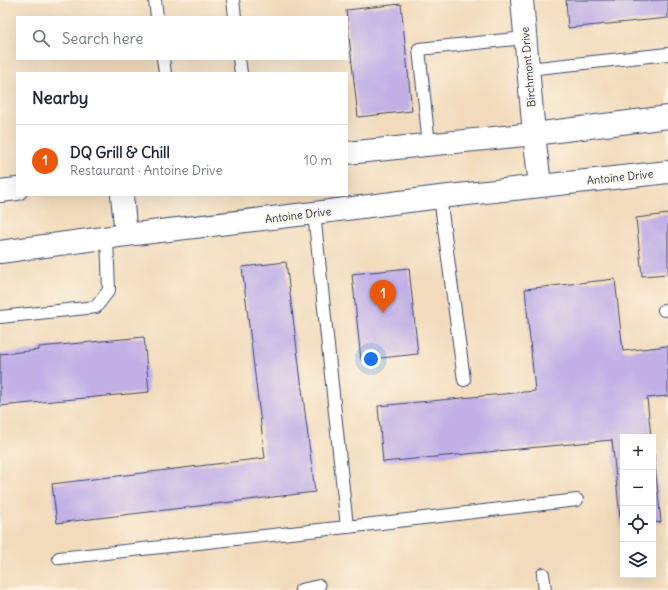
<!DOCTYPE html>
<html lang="en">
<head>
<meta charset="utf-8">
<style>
  body { margin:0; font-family:Delius,sans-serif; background:#f6f6f7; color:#1f2937 }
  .controls { position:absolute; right:12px; bottom:12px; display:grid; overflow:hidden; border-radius:0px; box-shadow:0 4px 16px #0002 }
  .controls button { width:36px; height:36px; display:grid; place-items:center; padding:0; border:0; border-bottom:1px solid #e0e1e3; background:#fff; color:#1f2937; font:20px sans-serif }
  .you { position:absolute; left:371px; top:359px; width:14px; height:14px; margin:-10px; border:3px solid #fff; border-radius:50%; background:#1a73e8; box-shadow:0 0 0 6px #1a73e833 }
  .badge { display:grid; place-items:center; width:26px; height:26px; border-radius:50%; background:#ea580c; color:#fff; font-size:13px; font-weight:700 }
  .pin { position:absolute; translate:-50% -33px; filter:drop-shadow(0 1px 2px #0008) }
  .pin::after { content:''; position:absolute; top:21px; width:14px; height:12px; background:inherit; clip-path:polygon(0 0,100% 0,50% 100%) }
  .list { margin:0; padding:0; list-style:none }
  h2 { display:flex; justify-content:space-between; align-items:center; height:52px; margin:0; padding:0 16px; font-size:17px }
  h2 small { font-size:13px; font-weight:400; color:#747a83 }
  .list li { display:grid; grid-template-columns:26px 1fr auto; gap:12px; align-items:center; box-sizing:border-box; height:72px; padding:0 16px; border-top:1px solid #e0e1e3 }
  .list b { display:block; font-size:15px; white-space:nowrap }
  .list p { margin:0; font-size:13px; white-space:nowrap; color:#747a83 }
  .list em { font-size:13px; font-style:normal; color:#747a83 }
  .icon { flex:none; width:22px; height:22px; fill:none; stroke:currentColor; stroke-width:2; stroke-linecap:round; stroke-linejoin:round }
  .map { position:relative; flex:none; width:668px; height:590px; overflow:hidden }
  .search { position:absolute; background:#fff; box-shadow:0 4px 16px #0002; left:16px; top:16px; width:332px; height:44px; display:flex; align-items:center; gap:10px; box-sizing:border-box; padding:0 14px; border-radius:0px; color:#747a83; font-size:15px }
  .panel { position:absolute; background:#fff; box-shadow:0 4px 16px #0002; left:16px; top:72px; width:332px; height:124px; border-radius:0px }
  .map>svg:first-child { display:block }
</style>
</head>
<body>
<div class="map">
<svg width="668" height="590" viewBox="0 0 668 590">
  <rect width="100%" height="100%" fill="#fcf5e5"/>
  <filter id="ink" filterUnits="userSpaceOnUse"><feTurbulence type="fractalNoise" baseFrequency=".025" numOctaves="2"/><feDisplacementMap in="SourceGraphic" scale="8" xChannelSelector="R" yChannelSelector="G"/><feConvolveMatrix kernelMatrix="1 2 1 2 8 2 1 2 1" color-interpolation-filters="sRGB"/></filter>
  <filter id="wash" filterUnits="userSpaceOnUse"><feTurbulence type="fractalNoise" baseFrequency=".012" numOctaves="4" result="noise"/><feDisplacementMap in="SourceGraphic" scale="16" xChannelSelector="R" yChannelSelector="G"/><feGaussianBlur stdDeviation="0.9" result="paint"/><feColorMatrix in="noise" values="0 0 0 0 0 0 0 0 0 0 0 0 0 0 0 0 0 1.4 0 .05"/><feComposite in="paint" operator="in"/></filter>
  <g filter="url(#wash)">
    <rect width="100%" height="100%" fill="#f2dbbc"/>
    <g id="blocks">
      <!-- building -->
      <g fill="#c1afe6">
        <path d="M566,0H668V18L568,28Z"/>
        <path d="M401,4L412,111L358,117L346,10Z"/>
        <path d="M668,214V274L642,276L636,218Z"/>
        <path d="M286,262L315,492L57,523L52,484L265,458L242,267Z"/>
        <path d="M409,268L418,354L361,360L352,274Z"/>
        <path d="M615,279L623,351L668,346V396L647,398L651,437H623V526L621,527L612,440L383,462L378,406L535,391L525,289Z"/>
        <path d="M144,337L149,392L0,406V354L39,350V347Z"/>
        <path d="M653,455H654L661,522L653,523Z"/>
      </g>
    </g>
  </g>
  <g filter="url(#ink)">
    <use href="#blocks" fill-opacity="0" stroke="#3b496c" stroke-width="1"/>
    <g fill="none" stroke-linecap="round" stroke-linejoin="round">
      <!-- lane casing -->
      <g stroke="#3b496c" stroke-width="14">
        <g id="lane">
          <path d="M155,0L157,17"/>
          <path d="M233,0L235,17"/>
          <path d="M163,59L165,73"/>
          <path d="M239,59L241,73"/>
          <path d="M528,69L668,54"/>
          <path d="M429,145L419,49L525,38"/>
          <path d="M440,197L464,380"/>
          <path d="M314,213L347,527"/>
          <path d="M664,310L668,309"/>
          <path d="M0,317L96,307L109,290L107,238"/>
          <path d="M59,558L347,527L577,500"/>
          <path d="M543,574L545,590"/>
          <path d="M301,590L319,586"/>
        </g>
      </g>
      <!-- street casing -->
      <g stroke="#3b496c" stroke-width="24">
        <path id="street" d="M522,0L534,134"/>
      </g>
      <!-- secondary casing -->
      <g stroke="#3b496c" stroke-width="24">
        <g id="secondary">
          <path d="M534,134L540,185"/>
          <path d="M347,153L534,134L668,117"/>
          <path d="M0,191L17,189"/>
          <path d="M122,195L126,235"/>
          <path d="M0,252L126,235L314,213L440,197L668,172"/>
        </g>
      </g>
      <!-- lane -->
      <use href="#lane" stroke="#fff" stroke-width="12"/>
      <!-- street -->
      <use href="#street" stroke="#fff" stroke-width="22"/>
      <!-- secondary -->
      <use href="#secondary" stroke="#fff" stroke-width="22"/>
    </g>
  </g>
  <g text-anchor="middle" stroke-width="3.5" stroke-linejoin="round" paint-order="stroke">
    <!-- street labels -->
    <g font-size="11" fill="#1b2f5e" stroke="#fcf5e5">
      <text transform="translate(528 67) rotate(-95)" y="4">Birchmont Drive</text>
      <text transform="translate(620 177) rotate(-6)" y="4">Antoine Drive</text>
      <text transform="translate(298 215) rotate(-7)" y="4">Antoine Drive</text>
    </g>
  </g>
</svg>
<div class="controls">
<button>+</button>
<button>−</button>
<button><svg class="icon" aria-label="locate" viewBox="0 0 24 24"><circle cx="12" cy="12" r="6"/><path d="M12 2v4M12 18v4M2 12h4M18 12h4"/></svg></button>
<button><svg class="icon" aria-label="layers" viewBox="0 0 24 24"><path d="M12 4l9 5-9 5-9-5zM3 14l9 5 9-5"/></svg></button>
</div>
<div class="you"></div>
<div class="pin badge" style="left:383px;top:313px">1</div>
<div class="search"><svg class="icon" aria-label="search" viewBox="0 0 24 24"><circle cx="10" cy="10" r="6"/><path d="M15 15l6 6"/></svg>Search here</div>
<section class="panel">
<h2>Nearby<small></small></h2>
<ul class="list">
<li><span class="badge">1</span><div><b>DQ Grill &amp; Chill</b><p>Restaurant · Antoine Drive</p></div><em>10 m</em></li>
</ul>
</section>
</div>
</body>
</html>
